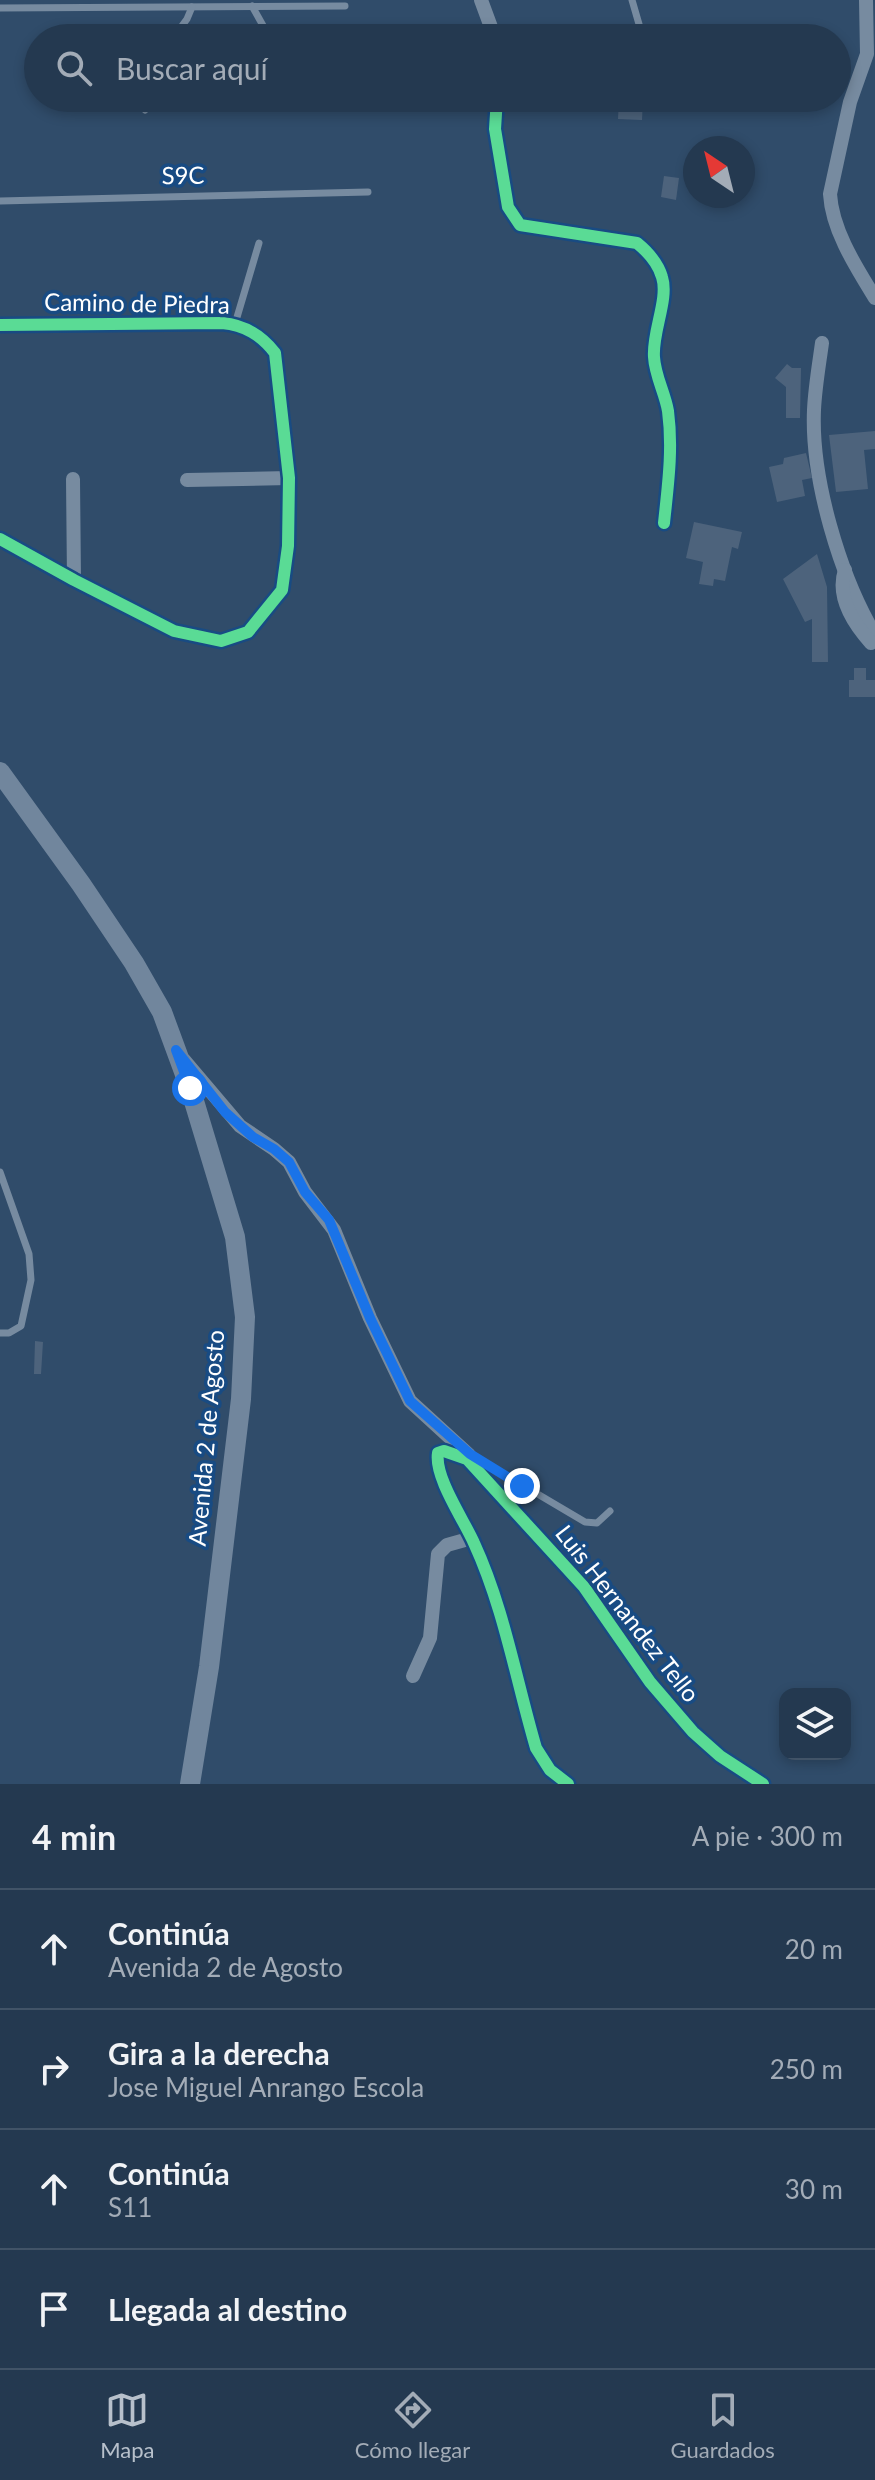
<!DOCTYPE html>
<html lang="es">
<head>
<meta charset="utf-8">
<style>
  body { margin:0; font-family:Lato,sans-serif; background:#30445a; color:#f1f3f6 }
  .controls { position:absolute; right:24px; bottom:24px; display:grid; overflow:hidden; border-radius:16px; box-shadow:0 4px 12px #0003 }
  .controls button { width:72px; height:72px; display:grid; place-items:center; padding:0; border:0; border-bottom:2px solid #415367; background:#243950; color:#f1f3f6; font:40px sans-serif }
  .compass { position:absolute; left:683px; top:136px; width:72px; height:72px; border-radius:50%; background:#243950; box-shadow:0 4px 12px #0003; rotate:325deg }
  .stop { position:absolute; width:24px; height:24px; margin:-18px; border:6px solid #1a73e8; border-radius:50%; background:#fff }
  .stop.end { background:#1a73e8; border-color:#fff; box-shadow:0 2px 8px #0008 }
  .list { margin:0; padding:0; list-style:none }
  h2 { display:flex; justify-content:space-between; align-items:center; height:104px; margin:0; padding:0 32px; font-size:34px }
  h2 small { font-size:26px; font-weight:400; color:#a3acb7 }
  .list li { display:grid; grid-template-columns:52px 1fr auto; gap:24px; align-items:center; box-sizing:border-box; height:120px; padding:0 32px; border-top:2px solid #415367 }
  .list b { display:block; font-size:30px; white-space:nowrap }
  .list p { margin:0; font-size:26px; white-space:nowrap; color:#a3acb7 }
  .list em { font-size:26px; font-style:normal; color:#a3acb7 }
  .icon { flex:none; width:44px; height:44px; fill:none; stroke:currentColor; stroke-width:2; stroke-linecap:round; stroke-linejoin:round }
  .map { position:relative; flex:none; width:875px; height:1784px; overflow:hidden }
  .search { position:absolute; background:#243950; box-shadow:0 4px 12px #0003; left:24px; right:24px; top:24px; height:88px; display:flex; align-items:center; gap:20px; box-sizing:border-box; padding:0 28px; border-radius:44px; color:#a3acb7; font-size:30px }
  .sheet { height:584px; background:#243950 }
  nav { display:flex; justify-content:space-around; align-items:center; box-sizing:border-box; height:112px; border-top:2px solid #415367; background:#243950; font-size:22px; color:#a3acb7 }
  nav a { display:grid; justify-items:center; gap:4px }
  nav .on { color:#b7c0cb }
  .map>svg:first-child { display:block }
</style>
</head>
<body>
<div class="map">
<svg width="875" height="1784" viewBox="0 0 875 1784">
  <rect width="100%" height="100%" fill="#304c6a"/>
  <!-- building -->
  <g fill="#4d637c">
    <path d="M619,98H643L642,120L618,119Z"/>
    <path d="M664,176L679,178L676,200L661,197Z"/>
    <path d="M787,364L792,368H801L800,418H786V387L775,378Z"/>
    <path d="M875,431V449L864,450L868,489L836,492L829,435Z"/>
    <path d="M806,453L812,478L802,480L805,496L777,502L769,467L783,464L784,458Z"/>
    <path d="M694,522L742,532L738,549L732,547L725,581L714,579L713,586L699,584L703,562L686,558Z"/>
    <path d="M817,554L827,587L828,662H812V619L805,622L783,579Z"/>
    <path d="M854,668H866V680H875V697H849V680H854Z"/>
    <path d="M35,1341L43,1342L41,1374H34Z"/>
  </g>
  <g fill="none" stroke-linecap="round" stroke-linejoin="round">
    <!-- lane -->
    <g stroke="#778ba0" stroke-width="7">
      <path d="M632,0L643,38"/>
      <path d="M252,6L270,38"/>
      <path d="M0,8L345,6"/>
      <path d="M173,38L187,19L192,7"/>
      <path d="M139,98L145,110"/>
      <path d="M0,201L368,192"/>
      <path d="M235,324L259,243"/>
      <path d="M0,1172L29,1254L31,1280L21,1326L9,1333H0"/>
      <path d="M470,1454L585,1522L597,1523L610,1511"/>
    </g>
    <!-- street -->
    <g stroke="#778ba0" stroke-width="14">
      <path d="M481,0L495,38"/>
      <path d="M866,0L867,54L850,102L830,194C832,230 856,267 875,298"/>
      <path d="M497,98L495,129L508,207L520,225L637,243C648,252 658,263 662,277C669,299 652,332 654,357C655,376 665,393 668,411C673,449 668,485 664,523"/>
      <path d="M0,325L222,323C245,325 261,335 275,353L289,478L288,546L282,590L248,632L221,641L174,631L74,580L0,539"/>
      <path d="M822,343C819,365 815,388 814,410C811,479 840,576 875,635"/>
      <path d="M73,479L74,580"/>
      <path d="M187,480L289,478"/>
      <path d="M845,570C836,597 853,623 871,643"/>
      <path d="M184,1060L240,1126L274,1149L289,1162L305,1192L334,1230L370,1318L410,1401L469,1455"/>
      <path d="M413,1676L430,1638L438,1554L447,1545L472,1538"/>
      <path d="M568,1784L550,1770L536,1748C516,1680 504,1608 474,1543C464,1520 434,1477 438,1453L444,1451L467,1459L584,1587L650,1682L693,1732L720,1756L763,1784"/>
    </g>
    <!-- secondary -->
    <path stroke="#71869d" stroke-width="20" d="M0,772L81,884L134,963L162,1012L190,1088L235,1237L245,1317L241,1399L209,1667L190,1784"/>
    <!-- cycleway casing -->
    <g stroke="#184b83" stroke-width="17">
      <g id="cycleway">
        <path d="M497,98L495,129L508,207L520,225L637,243C648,252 658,263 662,277C669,299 652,332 654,357C655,376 665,393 668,411C673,449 668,485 664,523"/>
        <path d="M0,325L222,323C245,325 261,335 275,353L289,478L288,546L282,590L248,632L221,641L174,631L74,580L0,539"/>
        <path d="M568,1784L550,1770L536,1748C516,1680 504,1608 474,1543C464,1520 434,1477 438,1453L444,1451L467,1459L584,1587L650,1682L693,1732L720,1756L763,1784"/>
      </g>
    </g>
    <!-- cycleway -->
    <use href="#cycleway" stroke="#5adb95" stroke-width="12"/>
  </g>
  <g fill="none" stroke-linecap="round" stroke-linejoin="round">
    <!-- route -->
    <path stroke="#1a73e8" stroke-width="10" d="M190,1088L176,1050L225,1112L253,1137L274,1149L289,1162L305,1192L329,1220L370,1318L410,1401L470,1454L522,1486"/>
  </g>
  <g text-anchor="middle" stroke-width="7" stroke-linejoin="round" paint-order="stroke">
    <!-- street labels -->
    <g font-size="24" fill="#fff" stroke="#184b83">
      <text transform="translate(183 176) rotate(-1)" y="8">S9C</text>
      <text transform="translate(137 304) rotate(1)" y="8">Camino de Piedra</text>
      <text transform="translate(207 1438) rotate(-85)" y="8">Avenida 2 de Agosto</text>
      <text transform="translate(627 1614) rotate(52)" y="8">Luis Hernandez Tello</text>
    </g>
  </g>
</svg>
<div class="controls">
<button><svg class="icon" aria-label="layers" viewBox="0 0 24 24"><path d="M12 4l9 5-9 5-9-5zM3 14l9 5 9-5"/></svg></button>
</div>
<svg class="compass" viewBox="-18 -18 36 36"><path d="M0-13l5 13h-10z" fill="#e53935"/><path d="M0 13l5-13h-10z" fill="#a3acb7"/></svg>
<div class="stop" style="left:190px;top:1088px"></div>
<div class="stop end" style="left:522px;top:1486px"></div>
<div class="search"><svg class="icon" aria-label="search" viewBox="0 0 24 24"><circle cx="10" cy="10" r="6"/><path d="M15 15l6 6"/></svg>Buscar aquí</div>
</div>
<section class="sheet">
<h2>4 min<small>A pie · 300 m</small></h2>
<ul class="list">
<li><svg class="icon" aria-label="ahead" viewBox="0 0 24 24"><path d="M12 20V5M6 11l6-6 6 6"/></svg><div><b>Continúa</b><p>Avenida 2 de Agosto</p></div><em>20 m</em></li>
<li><svg class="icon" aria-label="right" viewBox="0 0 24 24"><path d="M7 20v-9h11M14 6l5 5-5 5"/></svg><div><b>Gira a la derecha</b><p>Jose Miguel Anrango Escola</p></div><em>250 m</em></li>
<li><svg class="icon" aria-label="ahead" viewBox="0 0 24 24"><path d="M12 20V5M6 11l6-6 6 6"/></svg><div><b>Continúa</b><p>S11</p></div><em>30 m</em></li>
<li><svg class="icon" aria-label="arrive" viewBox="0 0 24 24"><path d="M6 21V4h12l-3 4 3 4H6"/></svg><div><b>Llegada al destino</b></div></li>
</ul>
</section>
<nav>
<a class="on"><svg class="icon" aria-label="map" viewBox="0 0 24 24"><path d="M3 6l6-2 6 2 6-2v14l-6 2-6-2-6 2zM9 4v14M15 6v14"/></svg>Mapa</a>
<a><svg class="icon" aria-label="directions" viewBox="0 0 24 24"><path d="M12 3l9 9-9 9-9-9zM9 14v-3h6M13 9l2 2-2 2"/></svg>Cómo llegar</a>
<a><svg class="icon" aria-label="saved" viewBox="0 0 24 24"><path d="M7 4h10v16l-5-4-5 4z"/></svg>Guardados</a>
</nav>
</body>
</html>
